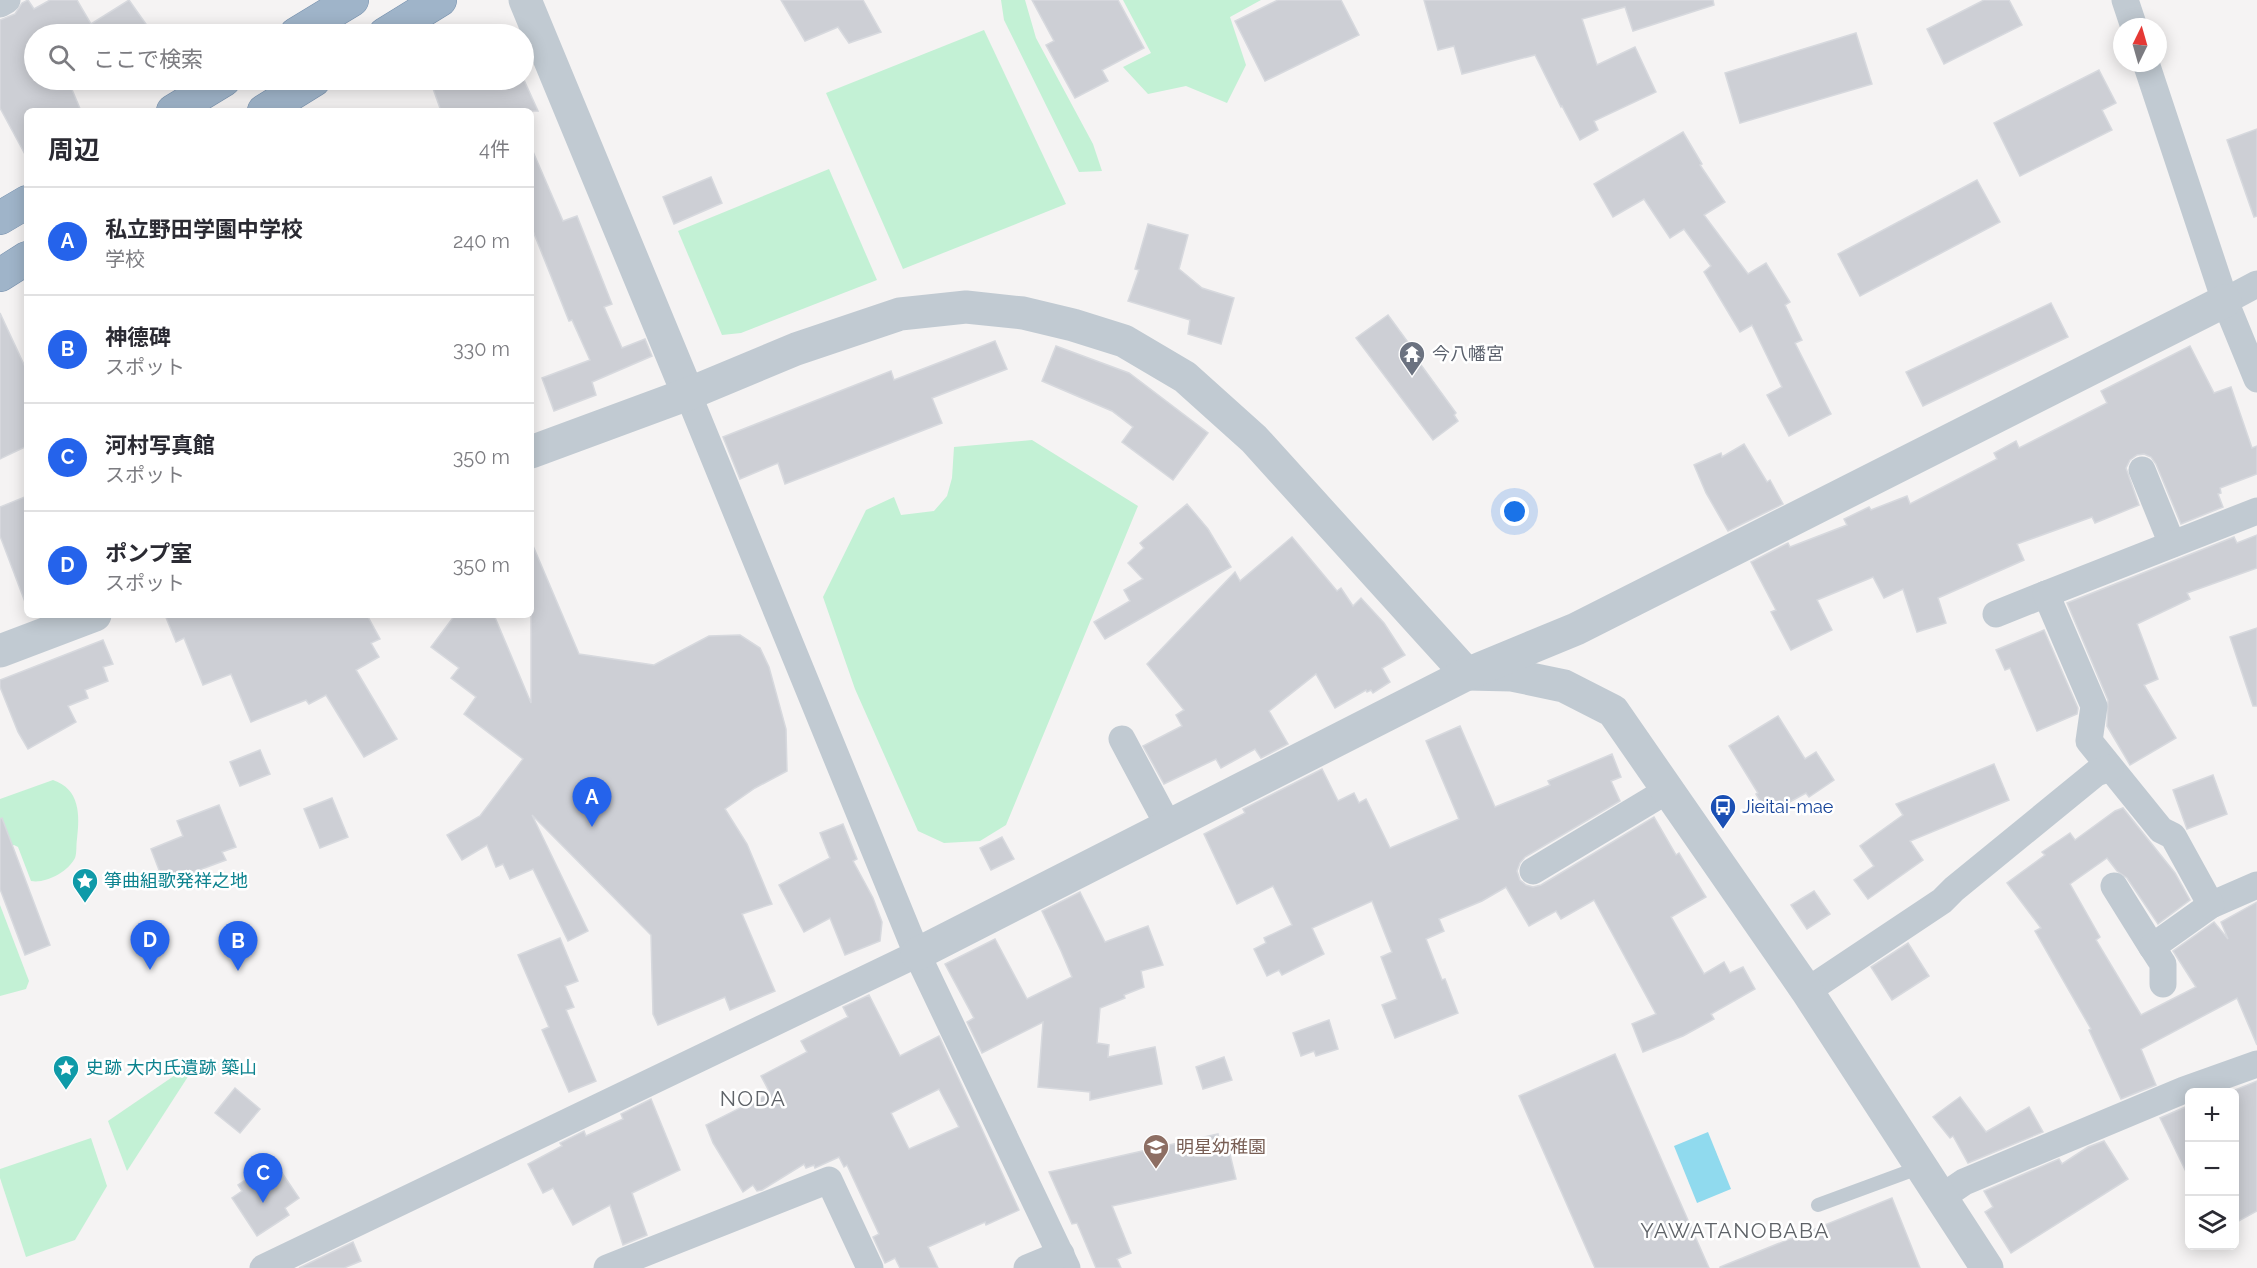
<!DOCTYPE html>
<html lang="ja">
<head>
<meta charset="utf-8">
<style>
  body { margin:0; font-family:Raleway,"Noto Sans JP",sans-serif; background:#f7f7f7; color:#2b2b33 }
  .controls { position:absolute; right:18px; bottom:18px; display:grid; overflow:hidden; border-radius:9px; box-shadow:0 3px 15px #0003 }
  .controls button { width:54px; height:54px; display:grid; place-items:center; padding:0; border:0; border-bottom:2px solid #e1e1e2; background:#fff; color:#2b2b33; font:30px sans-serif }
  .compass { position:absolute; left:2113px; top:18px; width:54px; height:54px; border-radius:50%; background:#fff; box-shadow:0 3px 15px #0003; rotate:5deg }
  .you { position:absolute; left:1515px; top:512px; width:21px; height:21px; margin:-15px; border:4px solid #fff; border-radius:50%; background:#1a73e8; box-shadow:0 0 0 9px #1a73e833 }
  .badge { display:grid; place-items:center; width:39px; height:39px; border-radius:50%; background:#2563eb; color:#fff; font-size:20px; font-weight:700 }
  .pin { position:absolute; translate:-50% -50px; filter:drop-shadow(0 2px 3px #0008) }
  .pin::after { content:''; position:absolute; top:32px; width:21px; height:18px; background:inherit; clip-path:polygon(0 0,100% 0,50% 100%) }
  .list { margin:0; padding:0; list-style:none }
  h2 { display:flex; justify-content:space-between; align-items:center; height:78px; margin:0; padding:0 24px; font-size:26px }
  h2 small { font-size:20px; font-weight:400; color:#7c7c81 }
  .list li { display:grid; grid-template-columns:39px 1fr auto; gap:18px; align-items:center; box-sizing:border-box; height:108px; padding:0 24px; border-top:2px solid #e1e1e2 }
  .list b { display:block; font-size:22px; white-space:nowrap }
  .list p { margin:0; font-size:20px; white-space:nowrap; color:#7c7c81 }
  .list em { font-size:20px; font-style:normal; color:#7c7c81 }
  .icon { flex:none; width:33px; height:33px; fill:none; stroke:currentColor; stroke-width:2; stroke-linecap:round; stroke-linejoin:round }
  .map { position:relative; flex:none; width:2257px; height:1268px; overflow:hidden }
  .search { position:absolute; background:#fff; box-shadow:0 3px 15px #0003; left:24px; top:24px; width:510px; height:66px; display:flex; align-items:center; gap:15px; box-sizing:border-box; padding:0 21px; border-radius:33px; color:#7c7c81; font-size:22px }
  .panel { position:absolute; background:#fff; box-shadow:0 3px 15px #0003; left:24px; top:108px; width:510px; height:510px; border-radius:9px }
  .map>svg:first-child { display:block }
</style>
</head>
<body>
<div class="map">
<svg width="2257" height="1268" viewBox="0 0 2257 1268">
  <rect width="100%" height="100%" fill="#f5f3f3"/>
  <!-- green -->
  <g fill="#c3f1d5">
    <path d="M1001,0H1025L1036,38L1093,144L1102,171L1079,172L1004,20Z"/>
    <path d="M1123,0H1261L1230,17L1246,65L1227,103L1186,86L1148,94L1123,67L1151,53Z"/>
    <path d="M984,30L1066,204L903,269L826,93Z"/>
    <path d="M829,169L877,280L741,333L722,335L678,231Z"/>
    <path d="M1032,440L1138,506L1006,825L980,841L944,843L918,831L855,689L823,597L866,510L894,497L901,515L934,511L947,496L952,478L954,447Z"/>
    <path d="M53,780C80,789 80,815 77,839C76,845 77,853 75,858C68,872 45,884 31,881L18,847L14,845L0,850V799Z"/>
    <path d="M0,905L29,981L26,989L0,996Z"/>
    <path d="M187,1067L189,1075L127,1171L108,1121Z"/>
    <path d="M91,1138L107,1186L75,1240L26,1257L0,1178V1169Z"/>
  </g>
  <!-- water -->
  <path fill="#90daee" d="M1708,1132L1731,1189L1697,1203L1674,1146Z"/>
  <!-- building -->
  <g fill="#cdcfd5" stroke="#d7d9de" stroke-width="1.5" fill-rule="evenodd">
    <path d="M28,0L34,9L50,0H77L91,24L129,0L153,34H34V80H68L81,111H27V158L0,108V20L15,14L22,3Z"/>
    <path d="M781,0H863L881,32L849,43L838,27L805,41Z"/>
    <path d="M1032,0H1118L1144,48L1102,70L1108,81L1075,98L1046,45L1054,41Z"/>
    <path d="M1278,0H1341L1359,35L1265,81L1235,21Z"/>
    <path d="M1424,0H1713L1714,5L1633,31L1625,7L1582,19L1597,65L1635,47L1656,92L1594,121L1598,130L1580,140L1562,106L1561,107L1535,55L1462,74L1454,46L1438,50Z"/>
    <path d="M1984,0H2009L2022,25L1944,64L1927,29Z"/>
    <path d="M1856,33L1872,84L1740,123L1725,73Z"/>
    <path d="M2099,70L2116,103L2102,110L2112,130L2020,176L1994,123Z"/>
    <path d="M430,80H524L538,111H441Z"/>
    <path d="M2257,129V216L2254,217L2227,140Z"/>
    <path d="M1683,132L1702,164L1700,165L1725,202L1704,215L1748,274L1766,263L1790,302L1785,305L1802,340L1795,343L1831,414L1789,436L1767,395L1782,387L1752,325L1740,332L1704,272L1711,266L1684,229L1670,238L1644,199L1613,217L1594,184Z"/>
    <path d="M531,147L563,221L577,216L612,304L604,307L622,348L645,339L652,356L592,382L596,395L554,411L542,378L590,360L572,320L569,321L531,226Z"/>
    <path d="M711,177L722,203L674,224L663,197Z"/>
    <path d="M1977,180L2000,222L1860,296L1838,254Z"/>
    <path d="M1148,224L1188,235L1179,269L1202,288L1234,298L1221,344L1188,334L1190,320L1128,301L1139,270L1135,269Z"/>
    <path d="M2051,303L2068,337L1923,406L1906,372Z"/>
    <path d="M0,313L27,371V446L0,459Z"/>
    <path d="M1388,315L1415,352L1413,354L1456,413L1454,415L1458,421L1433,440L1356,338Z"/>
    <path d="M995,341L1007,369L932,398L942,423L785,484L778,463L740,479L723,437L891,371L894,380Z"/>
    <path d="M1056,346L1129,373L1208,433L1173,480L1122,442L1133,427L1112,411L1042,381Z"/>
    <path d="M2190,346L2214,393L2231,387L2252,448L2257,446V474L2220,488L2221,493L2218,494L2223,507L2181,524L2156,464L2151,457L2144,454L2137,455L2130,460L2126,468L2139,505L2095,523L2092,517L2017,544L2024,560L1938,598L1946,623L1917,632L1903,589L1884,598L1873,577L1817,600L1832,630L1791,650L1771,612L1776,610L1751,562L1788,543L1790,547L1847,525L1844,519L1869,507L1871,510L1907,496L1910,504L1997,459L1994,453L2016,441L2019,448L2107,403L2101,391Z"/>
    <path d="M1744,444L1767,482L1770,480L1783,504L1728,531L1706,493L1694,465L1721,453L1722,457Z"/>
    <path d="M27,496V601L25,602L0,536V507Z"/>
    <path d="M1187,504L1208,529L1231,567L1105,639L1094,622L1130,601L1124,590L1143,579L1128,563L1144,548L1140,543Z"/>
    <path d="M2257,535V568L2187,593L2190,599L2137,624L2158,679L2144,685L2176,738L2130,765L2107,726L2108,700L2067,603L2234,537L2237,543Z"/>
    <path d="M1292,537L1337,591L1341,588L1353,606L1361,598L1384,623L1405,655L1382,668L1390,682L1373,693L1371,690L1367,692L1366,690L1335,708L1316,674L1269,711L1288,744L1261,758L1255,749L1221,768L1216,759L1164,784L1143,746L1182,726L1176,715L1184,710L1147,664L1235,572L1240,581Z"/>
    <path d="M531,541L579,654L654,665L709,636L740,635L760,648L769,667L786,729L787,771L755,788L725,809L747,844L772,904L742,914L775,991L730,1010L725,997L658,1025L653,1014L651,935L532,815L588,931L568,941L533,869L510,879L503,864L496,867L487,845L462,860L447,835L480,816L523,759L464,714L476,697L451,678L459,668L431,647L455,615H494L531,703Z"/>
    <path d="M165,615H367L380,639L371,643L379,657L356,670L397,739L364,757L326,695L309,704L306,700L251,722L231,674L203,685L184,638L176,642Z"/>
    <path d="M2257,628V706H2253L2230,637Z"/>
    <path d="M2044,630L2078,708L2077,714L2037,731L2010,668L2005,670L1996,650Z"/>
    <path d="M103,640L113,664L103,667L108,681L85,690L88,698L68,706L76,722L28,749L18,732L0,687V680Z"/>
    <path d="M1778,716L1805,759L1816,752L1834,780L1809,797L1806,793L1768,814L1756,794L1758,793L1729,746Z"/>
    <path d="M1460,726L1495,807L1550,785L1548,781L1612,754L1621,777L1611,781L1620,801L1525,857L1520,863L1517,871L1520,880L1526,885L1533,887L1541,885L1654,817L1676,855L1679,853L1706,897L1671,917L1704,974L1724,962L1730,973L1743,967L1755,989L1711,1014L1714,1019L1683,1036L1643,1052L1632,1024L1656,1014L1594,900L1561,919L1556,911L1529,926L1506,887L1482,901L1439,919L1444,931L1426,939L1442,980L1445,979L1458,1013L1395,1038L1382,1005L1397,999L1381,957L1392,952L1372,901L1312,928L1324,954L1282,975L1279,970L1267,976L1254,949L1266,943L1264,938L1292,925L1273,886L1237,904L1204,834L1245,813L1243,809L1322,769L1338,801L1354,793L1359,803L1366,799L1390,848L1459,819L1426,741Z"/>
    <path d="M260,750L270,774L240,786L230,762Z"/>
    <path d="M1994,764L2009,800L1910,841L1923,860L1868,899L1854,880L1874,866L1860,846L1903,815L1896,804Z"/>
    <path d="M2213,775L2227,814L2187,829L2173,790Z"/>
    <path d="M332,798L348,837L320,848L304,809Z"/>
    <path d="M219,805L236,847L222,852L226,860L164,883L151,849L183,836L177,821Z"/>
    <path d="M2123,808L2175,873L2190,900L2158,924L2127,878L2117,871L2107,858L2070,884L2100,937L2096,940L2141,1015L2196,987L2173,951L2214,922L2228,939L2221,922L2257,902V1045L2237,998L2141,1049L2156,1085L2121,1099L2089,1030L2091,1029L2035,931L2041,928L2007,883L2045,855L2042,852L2070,833L2075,840L2115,811Z"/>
    <path d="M2,818L50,945L25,955L0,889V819Z"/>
    <path d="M843,824L857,859L853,861L873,898L882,922L880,941L845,955L830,918L804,932L779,885L830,858L820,833Z"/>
    <path d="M1002,837L1014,859L991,870L980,848Z"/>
    <path d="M1814,891L1830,914L1807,929L1791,905Z"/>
    <path d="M1080,892L1105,942L1148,926L1163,965L1141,971L1144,987L1124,995L1125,998L1100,1008L1097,1043L1109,1045L1108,1057L1155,1047L1162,1084L1090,1100V1092L1038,1087L1043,1022L982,1053L967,1022L974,1018L945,964L995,939L1027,999L1072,977L1061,951L1042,911Z"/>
    <path d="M560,938L578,981L565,986L574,1007L566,1010L596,1081L569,1092L542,1030L549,1027L518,955Z"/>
    <path d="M1908,943L1929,976L1892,1000L1871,967Z"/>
    <path d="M869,995L900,1056L939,1036L1019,1210L986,1225L985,1222L928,1247L938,1268H900L895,1258L885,1263L873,1237L879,1234L847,1165L844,1167L839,1157L815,1168L814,1165L806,1168L804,1164L762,1190L757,1191L753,1185L743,1192L713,1143L706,1125L770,1093L761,1076L807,1052L801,1041L848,1017L843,1007ZM939,1089L959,1127L909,1149L891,1113Z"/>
    <path d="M1329,1020L1338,1049L1316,1056L1314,1051L1301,1056L1293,1033Z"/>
    <path d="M1615,1054L1709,1268H1595L1519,1096Z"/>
    <path d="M1224,1057L1232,1080L1203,1089L1196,1067Z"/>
    <path d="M2257,1081V1211L2235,1223V1090Z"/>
    <path d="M235,1088L260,1109L240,1133L215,1113Z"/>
    <path d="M1960,1097L1986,1132L2029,1107L2043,1132L1968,1163L1953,1136L1950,1138L1933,1117Z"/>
    <path d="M651,1099L680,1170L632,1193L647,1235L623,1245L610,1205L573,1225L553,1188L543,1193L528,1164L562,1146L560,1143L584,1131L586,1136L623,1119L621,1114Z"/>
    <path d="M2190,1105V1180L2160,1118Z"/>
    <path d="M1218,1134L1221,1148L1228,1146L1236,1179L1112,1206L1131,1253L1117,1259L1121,1268H1096L1077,1223L1072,1224L1049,1172Z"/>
    <path d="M2104,1141L2128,1179L2011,1253L1985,1212L1993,1207L1984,1191L2059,1159L2062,1164L2088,1147Z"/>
    <path d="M274,1161L299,1198L285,1208L289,1215L257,1236L232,1198L242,1191L238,1185Z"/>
    <path d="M1892,1198L1920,1268H1720V1267Z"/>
    <path d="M353,1242L361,1261L344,1268H299Z"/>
  </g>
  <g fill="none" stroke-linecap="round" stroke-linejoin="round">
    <!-- trunk casing -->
    <g stroke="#7690ad" stroke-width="34">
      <g id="trunk">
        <path d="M296,34L352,0"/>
        <path d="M385,34L440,0"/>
        <path d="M173,111L224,80"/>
        <path d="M264,111L314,80"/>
        <path d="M0,218L27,202"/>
        <path d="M0,275L27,258"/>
      </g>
    </g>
    <!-- service -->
    <path stroke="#c1cad2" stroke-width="14" d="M1818,1205L1921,1167"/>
    <!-- minor -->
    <g stroke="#c1cad2" stroke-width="27">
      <path d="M2125,0L2134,27"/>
      <path d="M0,4L7,0"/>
      <path d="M2146,63L2225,301L2257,379"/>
      <path d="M2225,301L2257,284"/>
      <path d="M688,394L917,954L1067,1268"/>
      <path d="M2142,470L2172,544"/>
      <path d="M1996,614L2046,594"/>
      <path d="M1122,739L1168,825"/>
      <path d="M1533,871L1668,790"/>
      <path d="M2114,886L2152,947L2211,905L2257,885"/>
      <path d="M2211,905L2173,836L2161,830L2089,741L2094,706L2046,594L2257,511"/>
      <path d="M2152,947L2163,964V984"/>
      <path d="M1807,991L1942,901L1954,889L2096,773L2110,768"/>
      <path d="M1942,1197L1964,1182L2184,1090L2257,1064"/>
      <path d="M263,1268L917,954"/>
      <path d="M607,1268L829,1180L870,1268"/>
      <path d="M1027,1268L1061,1254"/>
    </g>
    <!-- tertiary -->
    <g stroke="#c1cad2" stroke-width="33">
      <path d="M525,0L688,394"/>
      <path d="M531,452L688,394L796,349L900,314L966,307L1023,313L1073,325L1124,341L1185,377L1254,439L1467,674L1512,675L1564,686L1613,711L1807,991L1987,1268"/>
      <path d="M0,651L95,615"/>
      <path d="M917,954L1467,674L1576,629L2225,301"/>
    </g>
    <!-- trunk -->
    <use href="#trunk" stroke="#9fb4c9" stroke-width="33"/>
  </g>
  <!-- icons -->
  <defs>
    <g id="temple-pin" transform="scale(1.35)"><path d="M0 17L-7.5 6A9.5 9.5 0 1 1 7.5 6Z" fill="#6b7280" stroke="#fff"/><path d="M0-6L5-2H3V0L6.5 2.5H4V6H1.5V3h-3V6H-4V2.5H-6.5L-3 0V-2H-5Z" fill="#fff"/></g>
    <g id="bus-pin" transform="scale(1.35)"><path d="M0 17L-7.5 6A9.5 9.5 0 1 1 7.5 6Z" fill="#1a4fb4" stroke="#fff"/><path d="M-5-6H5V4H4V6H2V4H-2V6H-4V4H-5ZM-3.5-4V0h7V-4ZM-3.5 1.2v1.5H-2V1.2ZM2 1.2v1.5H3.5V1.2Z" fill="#fff"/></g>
    <g id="sight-pin" transform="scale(1.35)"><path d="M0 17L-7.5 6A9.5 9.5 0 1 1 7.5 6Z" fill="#0f9aa8" stroke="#fff"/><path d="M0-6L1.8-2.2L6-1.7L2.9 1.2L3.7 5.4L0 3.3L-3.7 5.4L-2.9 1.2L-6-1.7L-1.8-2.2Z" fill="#fff"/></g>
    <g id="school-pin" transform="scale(1.35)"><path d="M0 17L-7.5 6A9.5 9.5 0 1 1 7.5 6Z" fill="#8d6e63" stroke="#fff"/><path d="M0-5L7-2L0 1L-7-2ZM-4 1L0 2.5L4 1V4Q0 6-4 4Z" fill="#fff"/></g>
  </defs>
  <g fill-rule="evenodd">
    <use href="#temple-pin" x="1412" y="354"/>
    <use href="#bus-pin" x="1723" y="807"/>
    <use href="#sight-pin" x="85" y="881"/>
    <use href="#sight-pin" x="66" y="1068"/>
    <use href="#school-pin" x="1156" y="1147"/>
  </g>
  <g text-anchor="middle" stroke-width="5" stroke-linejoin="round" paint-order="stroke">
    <!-- worship labels -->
    <g font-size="18" fill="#5b616d" stroke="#fff" text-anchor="start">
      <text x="1432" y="360">今八幡宮</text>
    </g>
    <!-- transit labels -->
    <g font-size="18" fill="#164399" stroke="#fff" text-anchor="start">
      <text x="1742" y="813">Jieitai-mae</text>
    </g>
    <!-- culture labels -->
    <g font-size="18" fill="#0d838f" stroke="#fff" text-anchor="start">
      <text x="104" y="887">箏曲組歌発祥之地</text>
      <text x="86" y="1074">史跡 大内氏遺跡 築山</text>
    </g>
    <!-- education labels -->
    <g font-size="18" fill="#785e54" stroke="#fff" text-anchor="start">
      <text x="1176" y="1153">明星幼稚園</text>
    </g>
    <!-- quarter labels -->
    <g font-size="21" letter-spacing="1.5" fill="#5f6368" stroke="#fff">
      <text x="753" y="1106">NODA</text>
      <text x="1735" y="1238">YAWATANOBABA</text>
    </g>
  </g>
</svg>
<div class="controls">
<button>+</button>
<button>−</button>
<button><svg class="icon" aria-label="layers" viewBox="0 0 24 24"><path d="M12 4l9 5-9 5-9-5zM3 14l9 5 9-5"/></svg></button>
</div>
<svg class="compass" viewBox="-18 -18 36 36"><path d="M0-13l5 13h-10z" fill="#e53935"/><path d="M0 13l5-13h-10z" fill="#7c7c81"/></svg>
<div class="you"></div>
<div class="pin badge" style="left:592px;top:827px">A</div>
<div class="pin badge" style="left:238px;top:971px">B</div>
<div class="pin badge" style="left:263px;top:1203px">C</div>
<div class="pin badge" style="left:150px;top:970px">D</div>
<div class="search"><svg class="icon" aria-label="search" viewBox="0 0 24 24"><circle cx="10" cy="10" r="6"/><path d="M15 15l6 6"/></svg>ここで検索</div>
<section class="panel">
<h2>周辺<small>4件</small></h2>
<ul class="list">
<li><span class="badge">A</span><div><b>私立野田学園中学校</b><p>学校</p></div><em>240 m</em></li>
<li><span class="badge">B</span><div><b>神德碑</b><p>スポット</p></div><em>330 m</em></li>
<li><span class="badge">C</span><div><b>河村写真館</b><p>スポット</p></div><em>350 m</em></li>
<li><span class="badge">D</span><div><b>ポンプ室</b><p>スポット</p></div><em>350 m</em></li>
</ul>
</section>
</div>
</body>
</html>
